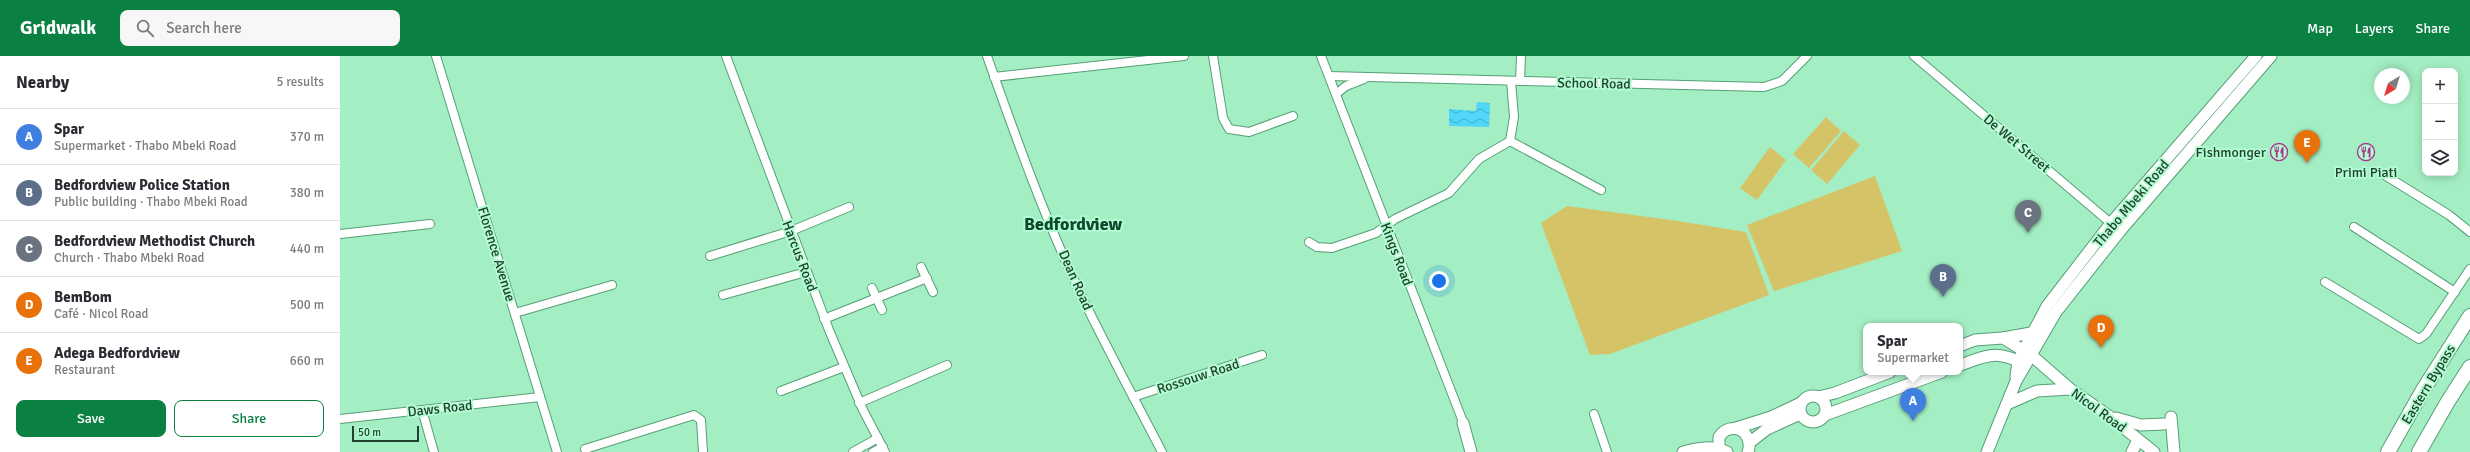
<!DOCTYPE html>
<html lang="en">
<head>
<meta charset="utf-8">
<style>
  body { margin:0; font-family:Signika,sans-serif; background:#f7f7f7; color:#2b2b33 }
  .controls { position:absolute; right:12px; top:12px; display:grid; overflow:hidden; border-radius:8px; box-shadow:0 2px 10px #0003 }
  .controls button { width:36px; height:36px; display:grid; place-items:center; padding:0; border:0; border-bottom:1px solid #e1e1e2; background:#fff; color:#2b2b33; font:20px sans-serif }
  .compass { position:absolute; left:2034px; top:12px; width:36px; height:36px; border-radius:50%; background:#fff; box-shadow:0 2px 10px #0003; rotate:218deg }
  .scale { position:absolute; left:12px; bottom:10px; width:67px; box-sizing:border-box; padding-left:4px; border:2px solid #21402f; border-top:0; font-size:11px; line-height:14px; white-space:nowrap; color:#21402f; -webkit-text-stroke:3px #b1fcd0; paint-order:stroke }
  .you { position:absolute; left:1099px; top:225px; width:14px; height:14px; margin:-10px; border:3px solid #fff; border-radius:50%; background:#1a73e8; box-shadow:0 0 0 6px #1a73e833 }
  .badge { display:grid; place-items:center; width:26px; height:26px; border-radius:50%; background:#0b8043; color:#fff; font-size:13px; font-weight:700 }
  .pin { position:absolute; translate:-50% -33px; filter:drop-shadow(0 1px 2px #0008) }
  .pin::after { content:''; position:absolute; top:21px; width:14px; height:12px; background:inherit; clip-path:polygon(0 0,100% 0,50% 100%) }
  .popup { position:absolute; left:1523px; top:267px; width:100px; height:52px; box-sizing:border-box; display:grid; place-content:center; border-radius:8px; background:#fff; filter:drop-shadow(0 1px 3px #0005); font-size:13px; white-space:nowrap; color:#7c7c81 }
  .popup b { font-size:15px; color:#2b2b33 }
  .popup::after { content:''; position:absolute; left:50%; top:100%; margin-left:-8px; border:8px solid transparent; border-top-color:#fff }
  .list { margin:0; padding:0; list-style:none }
  h2 { display:flex; justify-content:space-between; align-items:center; height:52px; margin:0; padding:0 16px; font-size:17px }
  h2 small { font-size:13px; font-weight:400; color:#7c7c81 }
  .list li { display:grid; grid-template-columns:26px 1fr auto; gap:12px; align-items:center; box-sizing:border-box; height:56px; padding:0 16px; border-top:1px solid #e1e1e2 }
  .list b { display:block; font-size:15px; white-space:nowrap }
  .list p { margin:0; font-size:13px; white-space:nowrap; color:#7c7c81 }
  .list em { font-size:13px; font-style:normal; color:#7c7c81 }
  .actions { display:flex; gap:8px; padding:12px 16px }
  .actions a { flex:1; padding:9px 0; border:1px solid #0b8043; border-radius:8px; text-align:center; font-size:14px; color:#0b8043 }
  .actions .main { background:#0b8043; color:#fff }
  .icon { flex:none; width:22px; height:22px; fill:none; stroke:currentColor; stroke-width:2; stroke-linecap:round; stroke-linejoin:round }
  .map { position:relative; flex:none; width:2130px; height:396px; overflow:hidden }
  header { display:flex; align-items:center; gap:24px; box-sizing:border-box; height:56px; padding:0 20px; background:#0b8043; color:#fff }
  header strong { font-size:19px }
  nav { display:flex; gap:22px; margin-inline-start:auto; font-size:14px }
  .search { width:280px; height:36px; background:#f7f7f7; display:flex; align-items:center; gap:10px; box-sizing:border-box; padding:0 14px; border-radius:8px; color:#7c7c81; font-size:15px }
  main { display:flex }
  aside { flex:1; background:#fff }
  .map>svg:first-child { display:block }
</style>
</head>
<body>
<header>
<strong>Gridwalk</strong>
<div class="search"><svg class="icon" aria-label="search" viewBox="0 0 24 24"><circle cx="10" cy="10" r="6"/><path d="M15 15l6 6"/></svg>Search here</div>
<nav><a>Map</a><a>Layers</a><a>Share</a></nav>
</header>
<main>
<aside>
<h2>Nearby<small>5 results</small></h2>
<ul class="list">
<li><span class="badge" style="background:#3f7fe0">A</span><div><b>Spar</b><p>Supermarket · Thabo Mbeki Road</p></div><em>370 m</em></li>
<li><span class="badge" style="background:#5c6f8a">B</span><div><b>Bedfordview Police Station</b><p>Public building · Thabo Mbeki Road</p></div><em>380 m</em></li>
<li><span class="badge" style="background:#6b7280">C</span><div><b>Bedfordview Methodist Church</b><p>Church · Thabo Mbeki Road</p></div><em>440 m</em></li>
<li><span class="badge" style="background:#e8710a">D</span><div><b>BemBom</b><p>Café · Nicol Road</p></div><em>500 m</em></li>
<li><span class="badge" style="background:#e8710a">E</span><div><b>Adega Bedfordview</b><p>Restaurant</p></div><em>660 m</em></li>
</ul>
<div class="actions"><a class="main">Save</a><a>Share</a></div>
</aside>
<div class="map">
<svg width="2130" height="396" viewBox="0 0 2130 396">
  <defs>
    <pattern id="water-waves" width="16" height="10" patternUnits="userSpaceOnUse"><rect width="16" height="10" fill="#4fd6f8"/><path d="M0 5q4-4 8 0t8 0" fill="none" stroke="#41afc9"/></pattern>
  </defs>
  <rect width="100%" height="100%" fill="#a4eec3"/>
  <!-- park -->
  <g fill="#d5c368">
    <path d="M1486,61L1501,75L1469,112L1453,98Z"/>
    <path d="M1504,75L1520,89L1487,128L1471,114Z"/>
    <path d="M1430,91L1446,104L1417,144L1400,132Z"/>
    <path d="M1535,120L1562,195L1434,235L1407,169Z"/>
    <path d="M1227,150L1338,165L1406,176L1429,239L1270,298L1250,299L1201,167Z"/>
  </g>
  <!-- water -->
  <path fill="url(#water-waves)" d="M1137,46L1150,47L1149,71L1109,70V53L1136,55Z"/>
  <g fill="none" stroke-linecap="round" stroke-linejoin="round">
    <!-- street casing -->
    <g stroke="#569f77" stroke-width="10">
      <g id="street">
        <path d="M96,0L217,396"/>
        <path d="M386,0L489,274L523,354L545,396"/>
        <path d="M647,0C676,82 706,166 744,245C769,296 796,346 822,396"/>
        <path d="M873,0L883,62L889,73L909,76L953,60"/>
        <path d="M981,0L1125,371"/>
        <path d="M1574,0L1780,175"/>
        <path d="M989,20L1424,31L1442,25L1467,0"/>
        <path d="M654,21L844,0"/>
        <path d="M1180,25L1181,0"/>
        <path d="M996,38L1006,30L1024,23"/>
        <path d="M1170,85L1261,134"/>
        <path d="M2043,118L2109,159L2130,176"/>
        <path d="M2014,171L2115,236"/>
        <path d="M0,178L90,168"/>
        <path d="M969,186L977,191L992,192L1036,177L1055,163L1109,137L1139,103L1170,85L1174,61L1171,25"/>
        <path d="M370,200L451,175L509,151"/>
        <path d="M581,211L593,236"/>
        <path d="M1985,226L2079,283L2086,278L2130,213"/>
        <path d="M532,232L542,254"/>
        <path d="M383,239L466,216"/>
        <path d="M175,257L272,229"/>
        <path d="M484,263L587,222"/>
        <path d="M441,335L504,311"/>
        <path d="M793,341L922,299"/>
        <path d="M519,347L607,309"/>
        <path d="M82,354L94,396"/>
        <path d="M1254,358L1267,396"/>
        <path d="M0,363L200,341"/>
        <path d="M245,393L354,359L361,364L363,396"/>
        <path d="M513,396L538,382"/>
        <path d="M533,396L543,391"/>
      </g>
    </g>
    <!-- secondary casing -->
    <g stroke="#569f77" stroke-width="13">
      <g id="secondary">
        <path d="M1663,282L1691,277"/>
        <path d="M1620,290L1635,284L1663,282L1691,299L1730,333L1769,360L1814,396"/>
        <path d="M1620,309C1649,299 1655,294 1685,308"/>
        <path d="M1676,321L1678,305L1707,250L1771,167L1916,0"/>
        <circle cx="1473" cy="353" r="13"/>
        <path d="M1478,341L1495,337L1550,316"/>
        <path d="M1667,348L1697,335L1730,333"/>
        <path d="M1485,359L1602,316"/>
        <path d="M1831,361L1834,396"/>
        <path d="M1776,362L1801,369L1824,368"/>
        <path d="M1123,367L1131,396"/>
        <path d="M1396,372L1431,361L1461,347"/>
        <path d="M1409,387L1427,373L1460,358"/>
        <path d="M1343,396C1358,392 1373,389 1387,396"/>
        <path d="M1379,396V381C1391,363 1415,376 1408,396"/>
        <path d="M1647,396L1676,325L1716,256L1780,175L1931,0"/>
        <path d="M1792,396L1798,384"/>
      </g>
    </g>
    <!-- highway casing -->
    <g stroke="#569f77" stroke-width="16">
      <g id="highway">
        <path d="M2048,396L2083,334L2130,260"/>
        <path d="M2079,396L2107,347L2130,311"/>
      </g>
    </g>
    <!-- street -->
    <use href="#street" stroke="#fff" stroke-width="8"/>
    <!-- secondary -->
    <use href="#secondary" stroke="#fff" stroke-width="11"/>
    <!-- highway -->
    <use href="#highway" stroke="#fff" stroke-width="14"/>
  </g>
  <!-- icons -->
  <defs>
    <g id="restaurant-ring" transform="scale(0.9)"><circle r="9.5" fill="#b1fcd0" stroke="#aa3690" stroke-width="1.5"/><path d="M-5-6h1v4h1v-4h1v4h1v-4h1v5L-1.5 .5V6h-2V.5L-5-1ZM5-6V6H3V1.5H1.5Q1.5-4 5-6Z" fill="#aa3690"/></g>
  </defs>
  <g fill-rule="evenodd">
    <use href="#restaurant-ring" x="1939" y="96"/>
    <use href="#restaurant-ring" x="2026" y="96"/>
  </g>
  <g text-anchor="middle" stroke-width="4" stroke-linejoin="round" paint-order="stroke">
    <!-- street labels -->
    <g font-size="14" fill="#21402f" stroke="#b1fcd0">
      <text transform="translate(1254 27) rotate(1)" y="5">School Road</text>
      <text transform="translate(1677 87) rotate(40)" y="5">De Wet Street</text>
      <text transform="translate(1791 147) rotate(-50)" y="5">Thabo Mbeki Road</text>
      <text transform="translate(157 198) rotate(73)" y="5">Florence Avenue</text>
      <text transform="translate(1057 198) rotate(69)" y="5">Kings Road</text>
      <text transform="translate(460 200) rotate(69)" y="5">Harcus Road</text>
      <text transform="translate(736 224) rotate(66)" y="5">Dean Road</text>
      <text transform="translate(858 320) rotate(-18)" y="5">Rossouw Road</text>
      <text transform="translate(2088 328) rotate(-59)" y="5">Eastern Bypass</text>
      <text transform="translate(100 352) rotate(-6)" y="5">Daws Road</text>
      <text transform="translate(1759 354) rotate(36)" y="5">Nicol Road</text>
    </g>
    <!-- poi labels -->
    <g font-size="14" fill="#21402f" stroke="#b1fcd0" text-anchor="end">
      <text x="1926" y="101">Fishmonger</text>
      <text x="2026" y="121" text-anchor="middle">Primi Piati</text>
    </g>
    <!-- district labels -->
    <g font-size="18" font-weight="bold" fill="#0e492e" stroke="#b1fcd0">
      <text x="733" y="174">Bedfordview</text>
    </g>
  </g>
</svg>
<div class="controls">
<button>+</button>
<button>−</button>
<button><svg class="icon" aria-label="layers" viewBox="0 0 24 24"><path d="M12 4l9 5-9 5-9-5zM3 14l9 5 9-5"/></svg></button>
</div>
<svg class="compass" viewBox="-18 -18 36 36"><path d="M0-13l5 13h-10z" fill="#e53935"/><path d="M0 13l5-13h-10z" fill="#7c7c81"/></svg>
<div class="scale">50 m</div>
<div class="you"></div>
<div class="pin badge" style="left:1573px;top:365px;background:#3f7fe0">A</div>
<div class="popup"><b>Spar</b>Supermarket</div>
<div class="pin badge" style="left:1603px;top:241px;background:#5c6f8a">B</div>
<div class="pin badge" style="left:1688px;top:177px;background:#6b7280">C</div>
<div class="pin badge" style="left:1761px;top:292px;background:#e8710a">D</div>
<div class="pin badge" style="left:1967px;top:107px;background:#e8710a">E</div>
</div>
</main>
</body>
</html>
